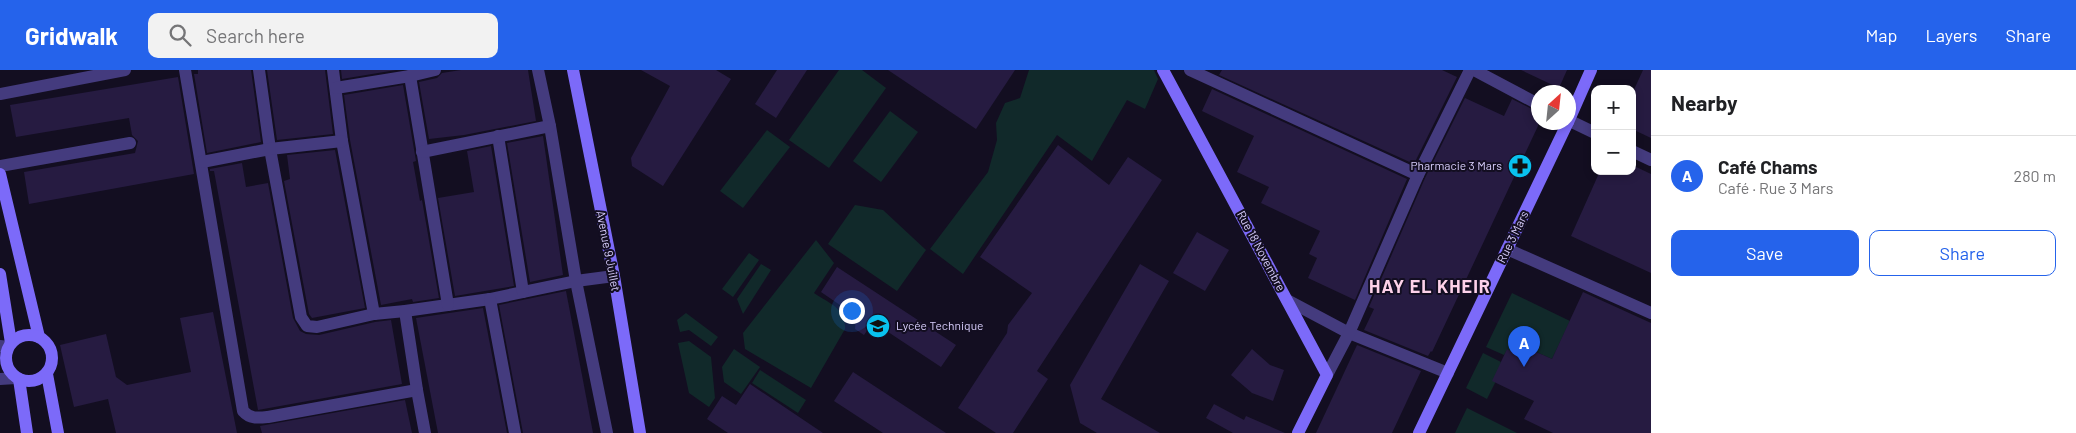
<!DOCTYPE html>
<html lang="en">
<head>
<meta charset="utf-8">
<style>
  body { margin:0; font-family:Barlow,sans-serif; background:#f2f2f2; color:#202124 }
  .controls { position:absolute; right:15px; top:15px; display:grid; overflow:hidden; border-radius:10px; box-shadow:0 2px 8px #0003 }
  .controls button { width:45px; height:45px; display:grid; place-items:center; padding:0; border:0; border-bottom:1px solid #e0e0e0; background:#fff; color:#202124; font:25px sans-serif }
  .compass { position:absolute; left:1531px; top:15px; width:45px; height:45px; border-radius:50%; background:#fff; box-shadow:0 2px 8px #0003; rotate:27deg }
  .you { position:absolute; left:851px; top:240px; width:18px; height:18px; margin:-12px; border:4px solid #fff; border-radius:50%; background:#1a73e8; box-shadow:0 0 0 8px #1a73e833 }
  .badge { display:grid; place-items:center; width:32px; height:32px; border-radius:50%; background:#2563eb; color:#fff; font-size:16px; font-weight:700 }
  .pin { position:absolute; translate:-50% -41px; filter:drop-shadow(0 1px 2px #0008) }
  .pin::after { content:''; position:absolute; top:26px; width:18px; height:15px; background:inherit; clip-path:polygon(0 0,100% 0,50% 100%) }
  .list { margin:0; padding:0; list-style:none }
  h2 { display:flex; justify-content:space-between; align-items:center; height:65px; margin:0; padding:0 20px; font-size:21px }
  h2 small { font-size:16px; font-weight:400; color:#757577 }
  .list li { display:grid; grid-template-columns:32px 1fr auto; gap:15px; align-items:center; box-sizing:border-box; height:80px; padding:0 20px; border-top:1px solid #e0e0e0 }
  .list b { display:block; font-size:19px; white-space:nowrap }
  .list p { margin:0; font-size:16px; white-space:nowrap; color:#757577 }
  .list em { font-size:16px; font-style:normal; color:#757577 }
  .actions { display:flex; gap:10px; padding:15px 20px }
  .actions a { flex:1; padding:11px 0; border:1px solid #2563eb; border-radius:10px; text-align:center; font-size:18px; color:#2563eb }
  .actions .main { background:#2563eb; color:#fff }
  .icon { flex:none; width:28px; height:28px; fill:none; stroke:currentColor; stroke-width:2; stroke-linecap:round; stroke-linejoin:round }
  .map { position:relative; flex:none; width:1651px; height:363px; overflow:hidden }
  header { display:flex; align-items:center; gap:30px; box-sizing:border-box; height:70px; padding:0 25px; background:#2563eb; color:#fff }
  header strong { font-size:24px }
  nav { display:flex; gap:28px; margin-inline-start:auto; font-size:18px }
  .search { width:350px; height:45px; background:#f2f2f2; display:flex; align-items:center; gap:12px; box-sizing:border-box; padding:0 18px; border-radius:10px; color:#757577; font-size:19px }
  main { display:flex }
  aside { flex:1; background:#fff }
  .map>svg:first-child { display:block }
</style>
</head>
<body>
<header>
<strong>Gridwalk</strong>
<div class="search"><svg class="icon" aria-label="search" viewBox="0 0 24 24"><circle cx="10" cy="10" r="6"/><path d="M15 15l6 6"/></svg>Search here</div>
<nav><a>Map</a><a>Layers</a><a>Share</a></nav>
</header>
<main>
<div class="map">
<svg width="1651" height="363" viewBox="0 0 1651 363">
  <rect width="100%" height="100%" fill="#130e21"/>
  <!-- green -->
  <g fill="#11292a">
    <path d="M839,0H862L886,18L829,98L789,70Z"/>
    <path d="M1029,0H1154L1158,9L1145,39L1127,30L1092,91L1057,65L963,204L930,179L988,102L997,70L996,53L1005,33L1020,28Z"/>
    <path d="M890,41L918,62L881,112L853,91Z"/>
    <path d="M767,60L790,77L743,138L720,121Z"/>
    <path d="M855,135L883,140L926,180L897,221L828,174Z"/>
    <path d="M816,170L834,193L814,223C830,234 846,238 845,259L811,318L745,279L743,263Z"/>
    <path d="M749,183L759,190L733,227L722,219Z"/>
    <path d="M761,194L771,200L743,244L737,229Z"/>
    <path d="M1512,223L1570,251L1552,289L1523,276L1518,285L1507,280L1504,285L1486,277Z"/>
    <path d="M686,243L718,267L711,276L689,260L680,262L677,250Z"/>
    <path d="M689,271L711,287L715,328L709,337L689,323L678,273Z"/>
    <path d="M734,279L760,297L741,324L724,312L722,297Z"/>
    <path d="M1483,283L1501,292L1495,313L1487,329L1466,318Z"/>
    <path d="M760,300L806,330L798,343L752,313Z"/>
    <path d="M1467,338L1517,363H1455Z"/>
  </g>
  <!-- building -->
  <g fill="#261b41">
    <path d="M198,0H251L261,72L207,83L194,4H198Z"/>
    <path d="M267,0H325L333,64L277,70Z"/>
    <path d="M341,0H396L342,9Z"/>
    <path d="M461,0H528L536,51L464,65L429,69L419,12L437,8L442,3Z"/>
    <path d="M641,0H716L731,9L663,116L632,96L631,88L670,16Z"/>
    <path d="M777,0H807L776,48L755,34Z"/>
    <path d="M888,0H1015L976,59Z"/>
    <path d="M1222,0H1442L1457,7L1414,94L1219,5Z"/>
    <path d="M1521,0H1567L1559,18Z"/>
    <path d="M1643,0H1651V68L1632,59V24Z"/>
    <path d="M178,7L194,104L29,134L24,102L135,83L138,71L132,65L129,48L16,67L10,35Z"/>
    <path d="M403,15L416,91L413,92L420,131L422,130L439,228L413,232L412,229L381,235L350,70L344,25Z"/>
    <path d="M1212,19L1407,109L1355,230L1308,208L1317,188L1309,184L1320,161L1261,133L1269,117L1237,102L1254,66L1202,41Z"/>
    <path d="M1465,28L1504,46L1512,29L1538,42V56L1432,282L1431,281L1428,286L1364,260L1374,239L1369,237L1425,108Z"/>
    <path d="M543,66L563,205L530,212L507,73Z"/>
    <path d="M1058,75L1109,115L1128,87L1162,110L1037,301L1048,309L1013,363H996L958,338L1007,263L1008,255L1032,223L980,187Z"/>
    <path d="M491,76L514,216L455,226L438,128L474,122L467,81Z"/>
    <path d="M335,80L365,238L312,248L309,244L284,111L290,109L287,85Z"/>
    <path d="M242,93L246,117L268,113L293,248L300,261L306,264L319,265L375,252L391,250L402,314L258,340L214,101H210V99Z"/>
    <path d="M1632,95L1651,104V203L1571,166L1600,101H1632Z"/>
    <path d="M1197,162L1229,180L1205,221L1173,203Z"/>
    <path d="M1140,194L1169,211L1101,329L1160,363H1097L1080,353L1070,315Z"/>
    <path d="M837,197L956,275L941,297L873,252L864,265L855,259L856,246L821,222Z"/>
    <path d="M566,221L593,363H523L499,235Z"/>
    <path d="M1583,222L1651,253V363H1553L1524,349L1534,331L1492,311L1507,279L1518,285L1523,276L1552,289Z"/>
    <path d="M483,238L507,363H438L416,248Z"/>
    <path d="M213,242L237,363H116L108,329L74,337L60,275L106,264L116,307L127,315L191,302L180,248Z"/>
    <path d="M1357,275L1421,301L1392,363H1316Z"/>
    <path d="M1252,279L1270,295L1284,300L1273,331L1252,323L1231,305Z"/>
    <path d="M853,302L946,363H883L834,331Z"/>
    <path d="M750,314L823,363H728L707,349L722,326L736,335Z"/>
    <path d="M405,330L412,363H262L260,356Z"/>
    <path d="M1214,334L1244,350L1246,346L1285,363H1233L1206,348Z"/>
  </g>
  <g fill="none" stroke-linecap="round" stroke-linejoin="round">
    <!-- street -->
    <g stroke="#443b7e" stroke-width="12">
      <path d="M185,0L243,341C250,349 258,348 268,347L417,320"/>
      <path d="M259,0L270,79L301,247L307,256L317,257L374,244L405,241L490,229L576,211L614,206"/>
      <path d="M333,0L342,71L374,244"/>
      <path d="M538,0L550,56L576,211L607,363"/>
      <path d="M1190,0L1418,105"/>
      <path d="M1474,0L1538,34"/>
      <path d="M410,6L448,235"/>
      <path d="M336,18L410,6L435,0"/>
      <path d="M0,24L125,0"/>
      <path d="M1568,50L1595,63"/>
      <path d="M498,66L523,222"/>
      <path d="M1632,81L1651,90"/>
      <path d="M422,82L550,56"/>
      <path d="M202,92L270,79L342,71"/>
      <path d="M0,96L130,73"/>
      <path d="M1507,179L1651,243"/>
      <path d="M490,229L515,363"/>
      <path d="M1287,230L1349,263L1448,303"/>
      <path d="M405,241L417,320L425,363"/>
      <path d="M0,276L8,277"/>
      <path d="M1327,305L1349,263L1418,105L1470,0"/>
      <path d="M0,309L16,308"/>
    </g>
    <!-- secondary -->
    <g stroke="#7c6af9" stroke-width="12">
      <path d="M573,0L614,206L640,363"/>
      <path d="M1163,0L1327,305L1298,363"/>
      <path d="M1568,52L1591,0"/>
      <path d="M0,104L39,267"/>
      <path d="M0,204L11,273"/>
      <circle cx="29" cy="288" r="23"/>
      <path d="M47,304L58,363"/>
      <path d="M19,309L27,363"/>
      <path d="M1419,363L1568,52"/>
    </g>
  </g>
  <!-- icons -->
  <defs>
    <g id="pharmacy-disc" transform="scale(1.25)"><circle r="9.5" fill="#09c2ef" stroke="#130e21"/><path d="M-2-6h4v4h4v4h-4v4h-4v-4h-4v-4h4Z" fill="#111"/></g>
    <g id="school-disc" transform="scale(1.25)"><circle r="9.5" fill="#09c2ef" stroke="#130e21"/><path d="M0-5L7-2L0 1L-7-2ZM-4 1L0 2.5L4 1V4Q0 6-4 4Z" fill="#111"/></g>
  </defs>
  <g fill-rule="evenodd">
    <use href="#pharmacy-disc" x="1520" y="96"/>
    <use href="#school-disc" x="878" y="256"/>
  </g>
  <g text-anchor="middle" stroke-width="4" stroke-linejoin="round" paint-order="stroke">
    <!-- poi labels -->
    <g font-size="12" fill="#d9cffd" stroke="#130e21" text-anchor="end">
      <text x="1502" y="100">Pharmacie 3 Mars</text>
      <text x="896" y="260" text-anchor="start">Lycée Technique</text>
    </g>
    <!-- street labels -->
    <g font-size="12" fill="#d9cffd" stroke="#130e21">
      <text transform="translate(1513 167) rotate(-64)" y="4">Rue 3 Mars</text>
      <text transform="translate(608 181) rotate(79)" y="4">Avenue 9 Juillet</text>
      <text transform="translate(1261 181) rotate(62)" y="4">Rue 18 Novembre</text>
    </g>
    <!-- district labels -->
    <g font-size="18" font-weight="bold" letter-spacing="1" fill="#fdd1e9" stroke="#130e21">
      <text x="1430" y="223">HAY EL KHEIR</text>
    </g>
  </g>
</svg>
<div class="controls">
<button>+</button>
<button>−</button>
</div>
<svg class="compass" viewBox="-18 -18 36 36"><path d="M0-13l5 13h-10z" fill="#e53935"/><path d="M0 13l5-13h-10z" fill="#757577"/></svg>
<div class="you"></div>
<div class="pin badge" style="left:1524px;top:297px">A</div>
</div>
<aside>
<h2>Nearby<small></small></h2>
<ul class="list">
<li><span class="badge">A</span><div><b>Café Chams</b><p>Café · Rue 3 Mars</p></div><em>280 m</em></li>
</ul>
<div class="actions"><a class="main">Save</a><a>Share</a></div>
</aside>
</main>
</body>
</html>
